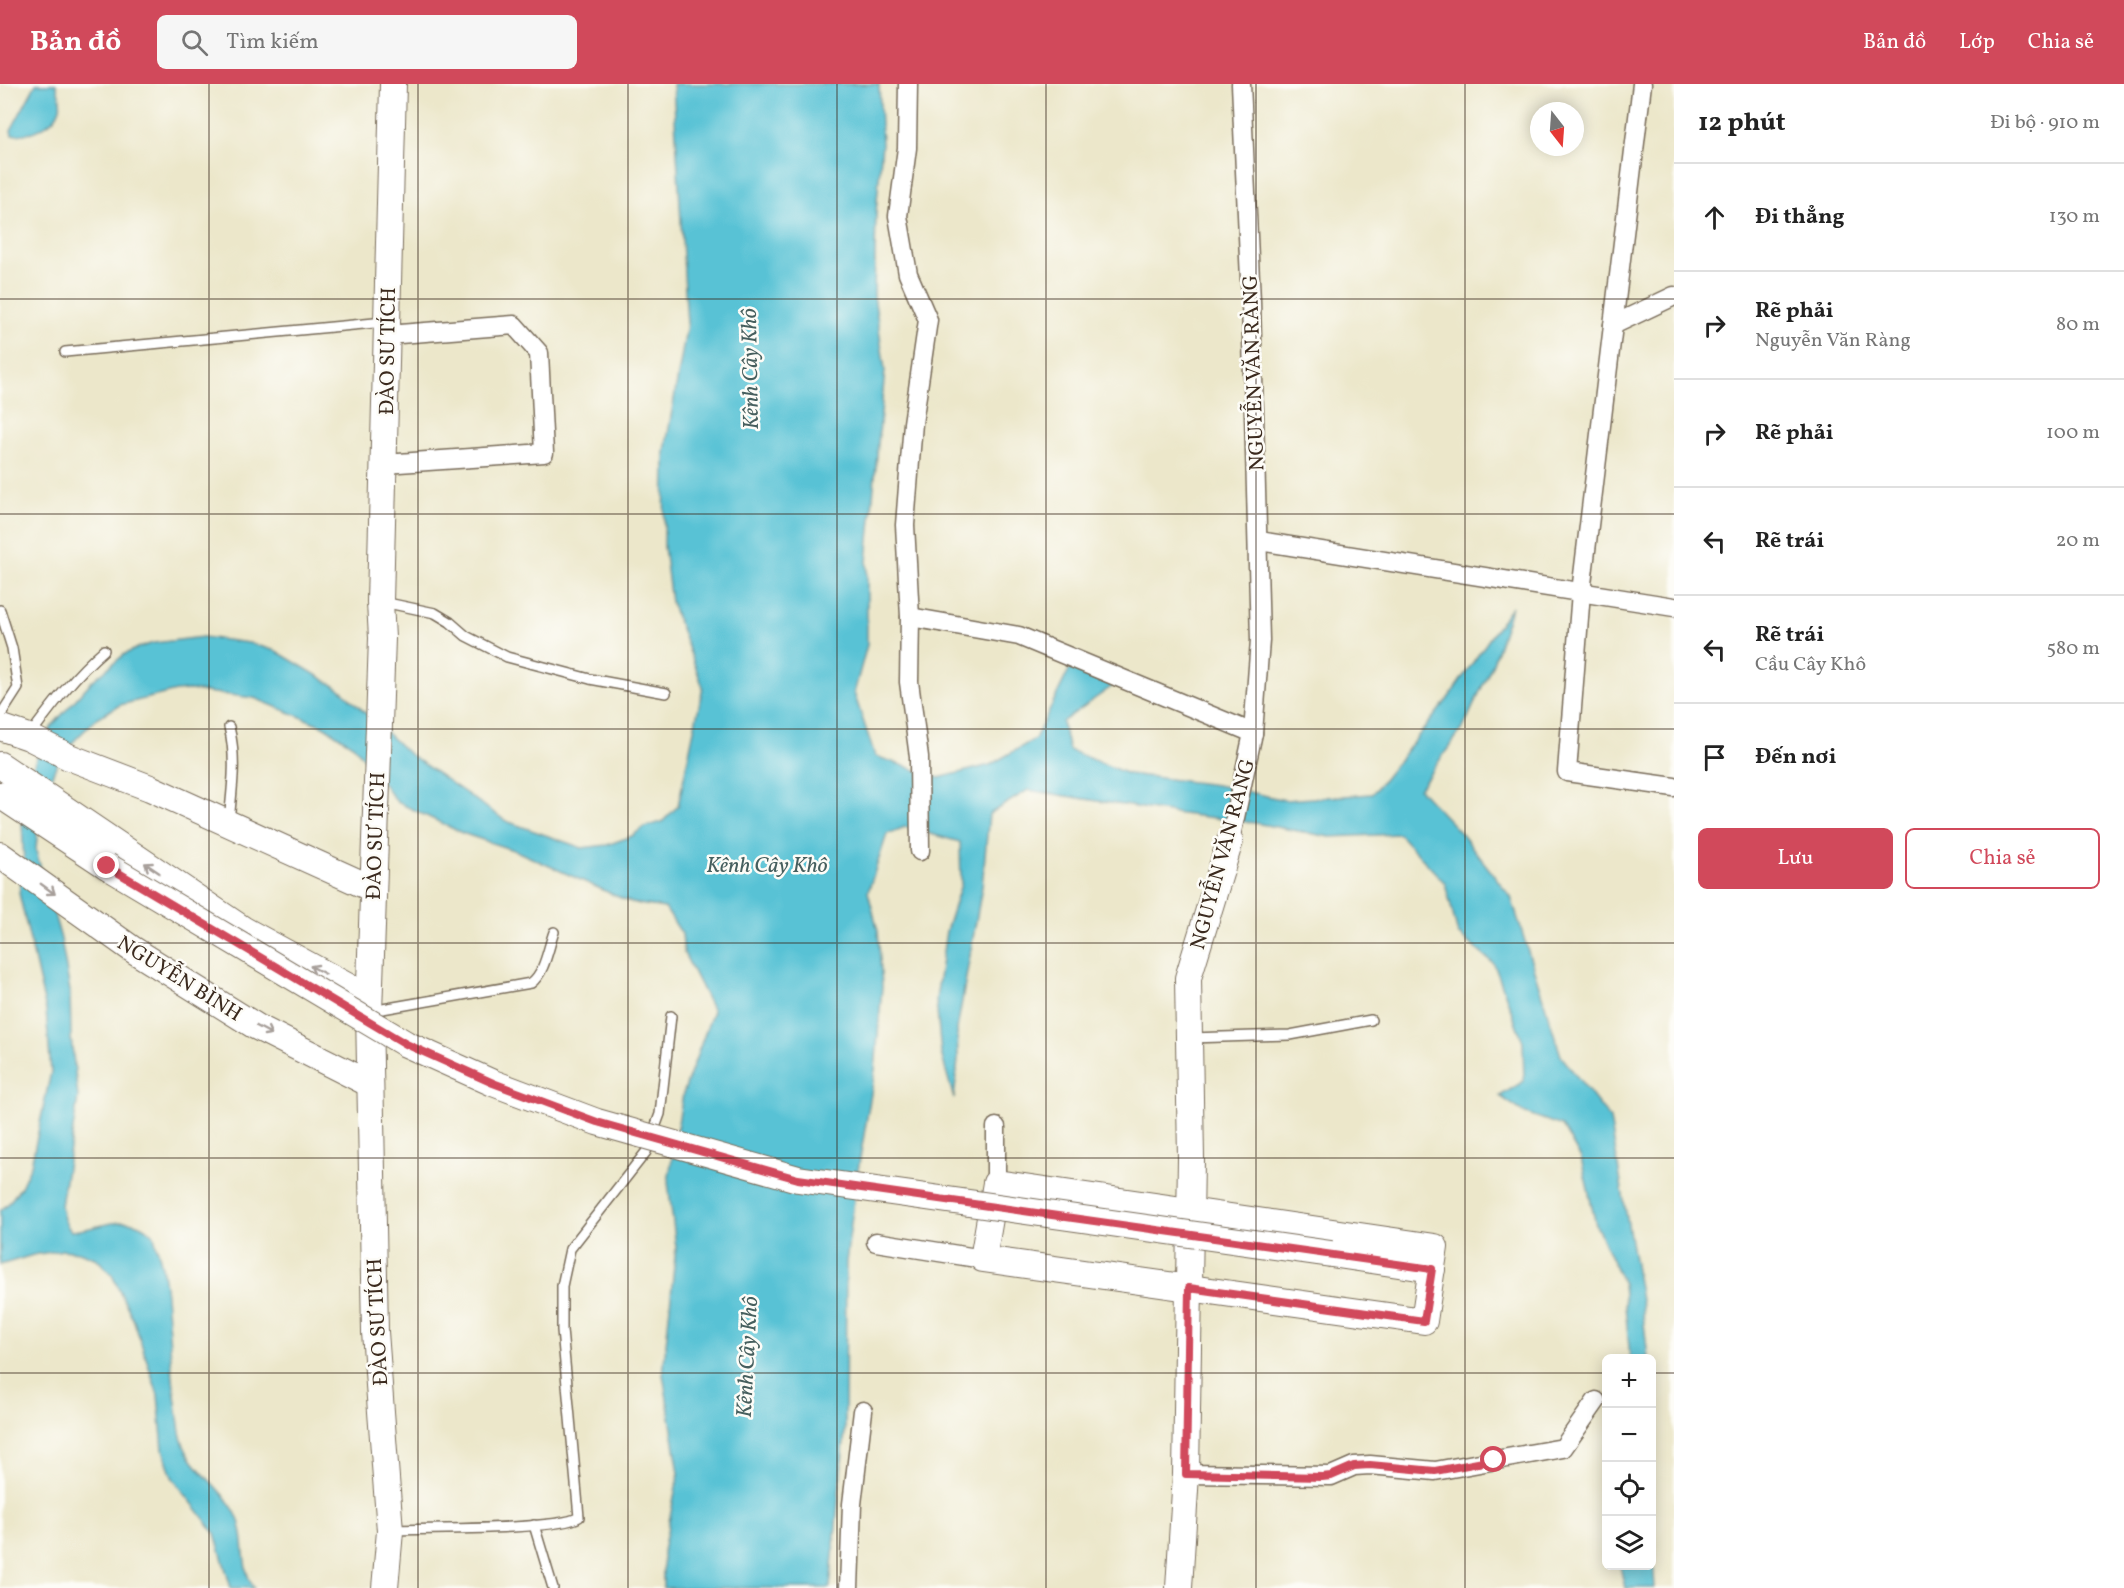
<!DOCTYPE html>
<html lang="vi">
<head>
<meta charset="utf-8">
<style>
  body { margin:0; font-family:Vollkorn,serif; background:#f6f6f6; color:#222 }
  .controls { position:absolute; right:18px; bottom:18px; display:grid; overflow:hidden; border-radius:9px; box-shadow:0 3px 15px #0003 }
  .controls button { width:54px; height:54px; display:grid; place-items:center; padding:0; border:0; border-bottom:2px solid #e0e0e0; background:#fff; color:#222; font:30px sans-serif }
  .compass { position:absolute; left:1530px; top:18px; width:54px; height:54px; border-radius:50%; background:#fff; box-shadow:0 3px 15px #0003; rotate:163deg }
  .stop { position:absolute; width:18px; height:18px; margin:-14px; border:4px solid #d1495b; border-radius:50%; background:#fff }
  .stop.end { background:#d1495b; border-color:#fff; box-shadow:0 2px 6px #0008 }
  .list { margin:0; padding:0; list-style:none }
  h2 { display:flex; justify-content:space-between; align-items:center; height:78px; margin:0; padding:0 24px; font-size:26px }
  h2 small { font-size:20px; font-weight:400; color:#767676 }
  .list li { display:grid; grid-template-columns:39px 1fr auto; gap:18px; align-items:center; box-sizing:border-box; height:108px; padding:0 24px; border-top:2px solid #e0e0e0 }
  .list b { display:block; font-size:22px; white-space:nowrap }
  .list p { margin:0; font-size:20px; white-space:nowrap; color:#767676 }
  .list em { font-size:20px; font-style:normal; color:#767676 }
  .actions { display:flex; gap:12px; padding:18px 24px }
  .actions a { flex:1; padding:14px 0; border:2px solid #d1495b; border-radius:9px; text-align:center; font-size:21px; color:#d1495b }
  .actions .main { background:#d1495b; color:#fff }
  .icon { flex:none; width:33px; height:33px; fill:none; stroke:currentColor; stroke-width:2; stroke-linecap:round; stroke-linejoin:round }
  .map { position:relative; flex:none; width:1674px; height:1504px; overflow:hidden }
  header { display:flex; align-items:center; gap:36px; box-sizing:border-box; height:84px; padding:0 30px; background:#d1495b; color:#fff }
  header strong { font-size:28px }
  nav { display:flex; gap:33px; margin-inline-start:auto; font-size:21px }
  .search { width:420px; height:54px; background:#f6f6f6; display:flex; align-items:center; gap:15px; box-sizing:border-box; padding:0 21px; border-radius:9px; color:#767676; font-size:22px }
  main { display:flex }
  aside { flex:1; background:#fff }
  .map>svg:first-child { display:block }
</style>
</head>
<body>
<header>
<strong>Bản đồ</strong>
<div class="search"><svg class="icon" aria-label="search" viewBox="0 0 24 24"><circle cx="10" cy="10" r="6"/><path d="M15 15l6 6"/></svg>Tìm kiếm</div>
<nav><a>Bản đồ</a><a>Lớp</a><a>Chia sẻ</a></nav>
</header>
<main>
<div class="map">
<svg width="1674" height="1504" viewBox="0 0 1674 1504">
  <rect width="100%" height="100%" fill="#fdfcf7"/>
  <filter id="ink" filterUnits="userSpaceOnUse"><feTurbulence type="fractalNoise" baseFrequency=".0167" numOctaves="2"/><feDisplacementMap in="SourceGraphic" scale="12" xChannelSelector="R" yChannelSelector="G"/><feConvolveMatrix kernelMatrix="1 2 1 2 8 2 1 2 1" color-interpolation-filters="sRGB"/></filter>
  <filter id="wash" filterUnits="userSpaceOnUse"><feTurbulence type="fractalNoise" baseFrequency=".008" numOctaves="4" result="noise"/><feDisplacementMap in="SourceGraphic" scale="24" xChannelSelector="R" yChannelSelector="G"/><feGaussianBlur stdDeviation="1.35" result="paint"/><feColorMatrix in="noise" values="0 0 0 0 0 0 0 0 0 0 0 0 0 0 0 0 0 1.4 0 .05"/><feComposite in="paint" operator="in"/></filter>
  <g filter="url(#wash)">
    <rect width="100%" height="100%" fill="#ece7ca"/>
    <!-- water -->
    <g fill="#59c2d5" stroke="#4a767a" stroke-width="1.5">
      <path d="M36,0H56C58,7 62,17 60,24C54,43 30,51 12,51L11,46Z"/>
      <path d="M673,0H879L882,60L876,129L874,212L885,286L867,477V561L854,609L875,672L939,694L990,681L1035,655L1071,582L1114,601L1062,638L1069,666L1128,690L1217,701L1285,716L1372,710L1447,616L1512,522L1493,579L1464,642L1419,705L1461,749L1511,813L1561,972L1610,1035L1642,1222L1648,1274H1630L1623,1200L1596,1141L1581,1074L1562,1042L1523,1028L1500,1012L1524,997L1523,958L1494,880L1458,850L1445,799L1399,750L1330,753L1255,739L1174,729L1028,706L989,730L982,803L957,945L958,975L954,1015L941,969L936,916L946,847L961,800L960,758L905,743L887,750L868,808L878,847L882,902L875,986L858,1086L846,1178L845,1346L830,1504H663V1467L679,1389L663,1290L676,1163L668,1098L683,1010L713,927L684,869L682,850L665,824L632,819L516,767L462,749L397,718L354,662L323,642L254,614L190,606L176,607L120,621L98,633L73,658L57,680L48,700L38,735L36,767L61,855L70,907L71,954L78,1013L61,1122C63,1132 64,1139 71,1147C97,1146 122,1129 145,1144C146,1145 152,1149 153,1150C155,1154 156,1162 158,1167C167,1198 167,1230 170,1262C172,1290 176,1320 180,1348C186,1384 221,1400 236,1430C248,1453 239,1483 254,1504H231L215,1449L172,1393L163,1365L158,1311L134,1237L112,1191L97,1175L79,1168L63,1166L33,1171L0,1181V1127L8,1120L21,1103L31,1081L51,988L46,926L19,809L24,782L22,736L26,708L35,677L52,642L92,597L125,570L140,563L154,559L203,553L249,559L276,567L340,605L408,669L506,737L582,764L607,761L632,752L644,743L662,738L678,722L703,603L671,518L664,463L665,367L687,240Z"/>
      <path d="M1652,1461L1655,1504H1625L1620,1482H1652Z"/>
    </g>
  </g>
  <g filter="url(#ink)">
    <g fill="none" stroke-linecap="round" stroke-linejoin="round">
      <!-- lane casing -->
      <g stroke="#796c5a" stroke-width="12">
        <g id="lane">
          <path d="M65,268L385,238"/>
          <path d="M383,518L435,529L450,538L466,552L507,573L590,595L666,609"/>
          <path d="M0,526L12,564L18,604L0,632"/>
          <path d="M229,643C237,675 232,705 229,737"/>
          <path d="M30,651C53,620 75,591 104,566"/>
          <path d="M371,927L531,899C545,889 548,864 554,848"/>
          <path d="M1190,954L1290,951L1371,936"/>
          <path d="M534,1441L553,1504"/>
          <path d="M392,1446C424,1445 561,1446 579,1433L562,1246V1202L570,1165L646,1068L660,1030L671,932"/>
        </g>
      </g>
      <!-- street casing -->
      <g stroke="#796c5a" stroke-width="21">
        <g id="street">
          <path d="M908,0L907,64L898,132L908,190L928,236L913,339L905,441L910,533L909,598L919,673L920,767"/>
          <path d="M1642,0L1581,508L1567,688L1674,703"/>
          <path d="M1613,241L1674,212"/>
          <path d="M384,380L544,369L539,269L514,241L387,251"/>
          <path d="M1259,457L1674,523"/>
          <path d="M910,533L1019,552L1253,649"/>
          <path d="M1230,757L1253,649L1260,556L1251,217L1241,0"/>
          <path d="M996,1099V1043"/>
          <path d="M876,1158L983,1175"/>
          <path d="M1186,1390L1331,1392L1354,1382L1370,1381L1435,1387L1563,1364L1596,1317"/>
          <path d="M849,1504L852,1420L863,1327"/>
        </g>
      </g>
      <!-- secondary casing -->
      <g stroke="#796c5a" stroke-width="28">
        <g id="secondary">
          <path d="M0,643L29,653L69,673L150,704L373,805"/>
          <path d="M0,681L244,846L369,914"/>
          <path d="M0,711L107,782"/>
          <path d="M0,771L132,865L257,943L370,1000"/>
          <path d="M996,1099L1435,1163L1424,1237L983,1175Z"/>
          <path d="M1331,1170L1432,1185"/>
          <path d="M385,1504L390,1447L375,1248L369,928L382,554L380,518L393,0"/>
          <path d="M1179,1504L1186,1390L1191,1075L1188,894L1230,757"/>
        </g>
      </g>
      <!-- lane -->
      <use href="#lane" stroke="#fff" stroke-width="9"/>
      <!-- street -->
      <use href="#street" stroke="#fff" stroke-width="18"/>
      <!-- secondary -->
      <use href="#secondary" stroke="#fff" stroke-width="26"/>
      <!-- secondary-bridge casing -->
      <g stroke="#796c5a" stroke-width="28" stroke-linecap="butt">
        <path id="secondary-bridge" d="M107,782L406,960L493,999L597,1038L798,1095L1331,1170"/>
      </g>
      <!-- secondary-bridge -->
      <use href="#secondary-bridge" stroke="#fff" stroke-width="26"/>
    </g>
    <!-- one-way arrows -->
    <defs><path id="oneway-shaft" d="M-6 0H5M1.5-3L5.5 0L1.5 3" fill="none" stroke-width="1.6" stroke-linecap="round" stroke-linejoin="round" transform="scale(1.5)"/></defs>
    <g stroke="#a79f9a">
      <use href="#oneway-shaft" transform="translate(152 784) rotate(-146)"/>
      <use href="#oneway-shaft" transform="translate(48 805) rotate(36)"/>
      <use href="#oneway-shaft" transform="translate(318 886) rotate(-152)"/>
      <use href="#oneway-shaft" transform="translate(264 946) rotate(28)"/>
    </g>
  </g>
  <g fill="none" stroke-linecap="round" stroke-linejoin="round" filter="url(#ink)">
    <!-- route -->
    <path stroke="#d1495b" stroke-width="8" d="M107,782L406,960L493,999L597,1038L798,1095L1432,1185L1424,1237L1189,1204L1186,1390L1322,1393L1331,1392L1354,1382L1370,1381L1435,1387L1494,1376"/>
  </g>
  <!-- grid -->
  <path fill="none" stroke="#3b2a1e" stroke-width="1.5" stroke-opacity="0.55" d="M209,0V1504M418,0V1504M628,0V1504M837,0V1504M1046,0V1504M1256,0V1504M1465,0V1504M0,215H1674M0,430H1674M0,645H1674M0,859H1674M0,1074H1674M0,1289H1606M1652,1289H1674"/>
  <g text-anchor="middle" stroke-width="5" stroke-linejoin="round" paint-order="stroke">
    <!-- street labels -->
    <g font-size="21" fill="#3b2a1e" stroke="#fdfcf7">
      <text transform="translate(387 267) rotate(-89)" y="7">ĐÀO SƯ TÍCH</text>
      <text transform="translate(1253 289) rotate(-92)" y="7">NGUYỄN VĂN RÀNG</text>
      <text transform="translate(375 752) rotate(-88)" y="7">ĐÀO SƯ TÍCH</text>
      <text transform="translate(1222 770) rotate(-75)" y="7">NGUYỄN VĂN RÀNG</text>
      <text transform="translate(180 894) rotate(32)" y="7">NGUYỄN BÌNH</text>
      <text transform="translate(377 1238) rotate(-93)" y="7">ĐÀO SƯ TÍCH</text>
    </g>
    <!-- water labels -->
    <g font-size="22" font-style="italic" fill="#465f5e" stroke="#fdfcf7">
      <text transform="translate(749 285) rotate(-91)" y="8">Kênh Cây Khô</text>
      <text x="767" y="788">Kênh Cây Khô</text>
      <text transform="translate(746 1273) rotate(-87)" y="8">Kênh Cây Khô</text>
    </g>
  </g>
</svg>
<div class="controls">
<button>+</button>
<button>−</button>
<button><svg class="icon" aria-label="locate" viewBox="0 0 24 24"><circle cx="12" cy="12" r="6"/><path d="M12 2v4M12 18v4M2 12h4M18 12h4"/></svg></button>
<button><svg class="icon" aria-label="layers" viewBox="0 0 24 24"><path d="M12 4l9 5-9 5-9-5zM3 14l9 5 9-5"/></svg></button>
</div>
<svg class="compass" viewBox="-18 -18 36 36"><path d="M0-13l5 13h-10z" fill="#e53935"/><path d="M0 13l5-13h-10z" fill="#767676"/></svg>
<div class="stop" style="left:1494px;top:1376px"></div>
<div class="stop end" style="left:107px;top:782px"></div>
</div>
<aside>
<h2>12 phút<small>Đi bộ · 910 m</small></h2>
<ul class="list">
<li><svg class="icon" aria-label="ahead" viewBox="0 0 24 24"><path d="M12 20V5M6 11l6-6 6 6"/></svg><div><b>Đi thẳng</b></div><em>130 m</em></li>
<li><svg class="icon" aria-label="right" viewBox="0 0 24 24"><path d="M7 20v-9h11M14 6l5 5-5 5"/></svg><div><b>Rẽ phải</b><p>Nguyễn Văn Ràng</p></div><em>80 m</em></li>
<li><svg class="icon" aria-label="right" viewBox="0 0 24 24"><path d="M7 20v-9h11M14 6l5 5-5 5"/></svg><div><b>Rẽ phải</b></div><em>100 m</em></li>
<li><svg class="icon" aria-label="left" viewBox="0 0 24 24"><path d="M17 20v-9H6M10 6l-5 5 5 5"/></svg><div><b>Rẽ trái</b></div><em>20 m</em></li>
<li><svg class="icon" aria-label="left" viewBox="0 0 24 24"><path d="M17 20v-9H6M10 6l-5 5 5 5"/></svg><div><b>Rẽ trái</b><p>Cầu Cây Khô</p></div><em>580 m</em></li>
<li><svg class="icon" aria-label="arrive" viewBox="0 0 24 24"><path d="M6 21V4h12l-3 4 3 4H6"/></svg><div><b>Đến nơi</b></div></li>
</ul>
<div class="actions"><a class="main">Lưu</a><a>Chia sẻ</a></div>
</aside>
</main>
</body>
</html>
